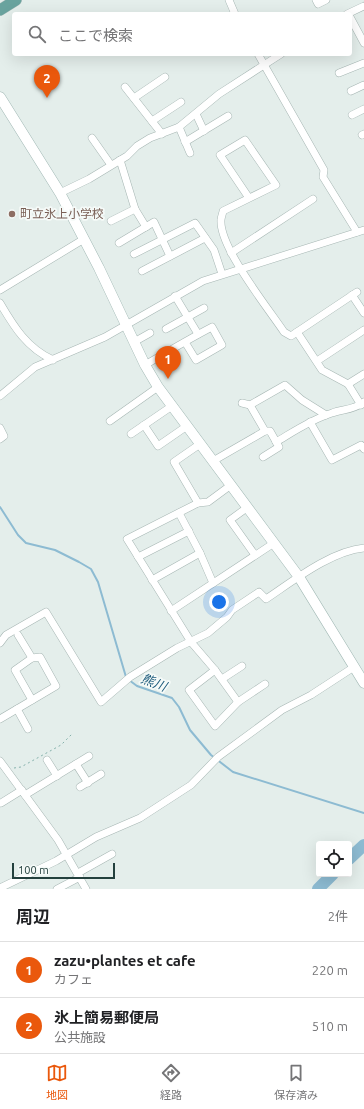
<!DOCTYPE html>
<html lang="ja">
<head>
<meta charset="utf-8">
<style>
  body { margin:0; font-family:Ubuntu,"Noto Sans JP",sans-serif; background:#f6f6f6; color:#202124 }
  .controls { position:absolute; right:12px; bottom:12px; display:grid; overflow:hidden; border-radius:4px; box-shadow:0 4px 16px #0002 }
  .controls button { width:36px; height:36px; display:grid; place-items:center; padding:0; border:0; border-bottom:1px solid #e0e0e0; background:#fff; color:#202124; font:20px sans-serif }
  .scale { position:absolute; left:12px; bottom:10px; width:103px; box-sizing:border-box; padding-left:4px; border:2px solid #23403d; border-top:0; font-size:11px; line-height:14px; white-space:nowrap; color:#23403d; -webkit-text-stroke:3px #f5faf8; paint-order:stroke }
  .you { position:absolute; left:219px; top:602px; width:14px; height:14px; margin:-10px; border:3px solid #fff; border-radius:50%; background:#1a73e8; box-shadow:0 0 0 6px #1a73e833 }
  .badge { display:grid; place-items:center; width:26px; height:26px; border-radius:50%; background:#ea580c; color:#fff; font-size:13px; font-weight:700 }
  .pin { position:absolute; translate:-50% -33px; filter:drop-shadow(0 1px 2px #0008) }
  .pin::after { content:''; position:absolute; top:21px; width:14px; height:12px; background:inherit; clip-path:polygon(0 0,100% 0,50% 100%) }
  .list { margin:0; padding:0; list-style:none }
  h2 { display:flex; justify-content:space-between; align-items:center; height:52px; margin:0; padding:0 16px; font-size:17px }
  h2 small { font-size:13px; font-weight:400; color:#757577 }
  .list li { display:grid; grid-template-columns:26px 1fr auto; gap:12px; align-items:center; box-sizing:border-box; height:56px; padding:0 16px; border-top:1px solid #e0e0e0 }
  .list b { display:block; font-size:15px; white-space:nowrap }
  .list p { margin:0; font-size:13px; white-space:nowrap; color:#757577 }
  .list em { font-size:13px; font-style:normal; color:#757577 }
  .icon { flex:none; width:22px; height:22px; fill:none; stroke:currentColor; stroke-width:2; stroke-linecap:round; stroke-linejoin:round }
  .map { position:relative; flex:none; width:364px; height:889px; overflow:hidden }
  .search { position:absolute; background:#fff; box-shadow:0 4px 16px #0002; left:12px; right:12px; top:12px; height:44px; display:flex; align-items:center; gap:10px; box-sizing:border-box; padding:0 14px; border-radius:4px; color:#757577; font-size:15px }
  .sheet { height:164px; background:#fff }
  nav { display:flex; justify-content:space-around; align-items:center; box-sizing:border-box; height:56px; border-top:1px solid #e0e0e0; background:#fff; font-size:11px; color:#757577 }
  nav a { display:grid; justify-items:center; gap:2px }
  nav .on { color:#ea580c }
  .map>svg:first-child { display:block }
</style>
</head>
<body>
<div class="map">
<svg width="364" height="889" viewBox="0 0 364 889">
  <rect width="100%" height="100%" fill="#e4eeeb"/>
  <g fill="none" stroke-linecap="round" stroke-linejoin="round">
    <!-- stream -->
    <g stroke="#8dbbd2" stroke-width="2">
      <path d="M0,507L18,535L26,543L55,550L79,562L91,569L98,582L126,677"/>
      <path d="M129,680L137,686L172,698L179,707L190,730L211,755L233,772L364,813"/>
    </g>
    <!-- river -->
    <g stroke="#8dbbd2" stroke-width="12">
      <path d="M349,859L364,845"/>
      <path d="M318,889L333,874"/>
    </g>
    <!-- street casing -->
    <g stroke="#a6b6b3" stroke-width="8">
      <g id="street">
        <path d="M229,0L235,14"/>
        <path d="M316,0L318,4L326,0"/>
        <path d="M347,14L364,6"/>
        <path d="M350,17L364,43"/>
        <path d="M258,54L324,170L323,177L357,232"/>
        <path d="M339,73L364,63"/>
        <path d="M125,87L162,134"/>
        <path d="M351,91L364,85"/>
        <path d="M134,98L165,77"/>
        <path d="M196,114L204,131"/>
        <path d="M352,115L364,109"/>
        <path d="M152,121L181,102"/>
        <path d="M179,127L190,153"/>
        <path d="M362,135L364,134"/>
        <path d="M92,138L111,165"/>
        <path d="M185,142L228,116"/>
        <path d="M120,160L135,209L146,227"/>
        <path d="M60,193L89,179L127,156L137,146L150,138L179,127L219,94L281,54"/>
        <path d="M249,198L220,155L245,140L276,185L223,211C223,213 221,217 221,220C219,247 268,308 284,332L291,336L357,292"/>
        <path d="M111,221L135,209"/>
        <path d="M119,243L154,222L170,256"/>
        <path d="M231,253L313,199"/>
        <path d="M134,254L195,223L214,250L222,274"/>
        <path d="M142,271L205,238"/>
        <path d="M0,290L84,239"/>
        <path d="M352,295L364,313"/>
        <path d="M175,296L198,334"/>
        <path d="M0,303C14,327 27,348 53,360"/>
        <path d="M166,329L204,308"/>
        <path d="M297,332L322,370L348,384L364,374"/>
        <path d="M134,342L150,333"/>
        <path d="M317,361L364,330"/>
        <path d="M145,365C167,352 189,339 212,327L222,345L196,360L185,342"/>
        <path d="M348,384L361,405"/>
        <path d="M0,396L35,367L105,337L203,281L364,230"/>
        <path d="M242,403L250,405L265,431H270L279,447L263,457"/>
        <path d="M250,405L285,385L302,400L326,415"/>
        <path d="M110,421L158,387"/>
        <path d="M310,422L332,460L361,445L364,449"/>
        <path d="M144,425L158,446L187,426"/>
        <path d="M0,428L4,436L0,439"/>
        <path d="M131,434L172,406"/>
        <path d="M276,442C293,432 312,419 332,413C343,409 354,410 364,402"/>
        <path d="M213,461L265,431"/>
        <path d="M231,485L208,502L198,503L127,539L191,642L215,670L238,702"/>
        <path d="M198,503L174,462L200,444"/>
        <path d="M248,507L230,520L255,555"/>
        <path d="M179,513L200,553L213,583"/>
        <path d="M138,557L189,531"/>
        <path d="M152,580L200,553"/>
        <path d="M171,611L274,543"/>
        <path d="M0,643L6,635L46,612L101,702L130,677L177,648L208,633L227,617L232,610L259,592L266,599C293,581 331,551 364,548"/>
        <path d="M215,670L189,690L215,726L238,702L265,684"/>
        <path d="M222,679L242,666"/>
        <path d="M32,700L15,670L32,658"/>
        <path d="M17,709L28,729"/>
        <path d="M0,719L56,686L40,657L32,658L18,635"/>
        <path d="M47,760L57,776"/>
        <path d="M0,761L58,840L86,889"/>
        <path d="M76,764L88,783"/>
        <path d="M80,787L101,774"/>
        <path d="M25,795L89,756"/>
        <path d="M1,803L22,790"/>
        <path d="M78,873L112,854"/>
        <path d="M0,888L56,861L96,837L140,818L191,785L218,757L282,710L311,695L354,667"/>
        <path d="M57,889L80,877"/>
      </g>
    </g>
    <!-- secondary casing -->
    <g stroke="#a2b9b5" stroke-width="11">
      <path id="secondary" d="M0,97L60,193L99,268L145,365L158,387L299,577L364,683"/>
    </g>
    <!-- primary casing -->
    <g stroke="#c1cac9" stroke-width="12">
      <path id="primary" d="M0,10L16,0"/>
    </g>
    <!-- path -->
    <path stroke="#85b1ab" stroke-width="1" stroke-dasharray="2 3" stroke-linecap="butt" d="M14,768L21,767L61,745L73,733"/>
    <!-- street -->
    <use href="#street" stroke="#fff" stroke-width="7"/>
    <!-- secondary -->
    <use href="#secondary" stroke="#fff" stroke-width="10"/>
    <!-- primary -->
    <use href="#primary" stroke="#69a39e" stroke-width="11"/>
  </g>
  <!-- markers -->
  <circle fill="#8d6e63" stroke="#f5faf8" stroke-width="1.5" cx="12" cy="214" r="4"/>
  <g text-anchor="middle" stroke-width="3.5" stroke-linejoin="round" paint-order="stroke">
    <!-- education labels -->
    <g font-size="12" fill="#785e54" stroke="#f5faf8" text-anchor="start">
      <text x="20" y="218">町立氷上小学校</text>
    </g>
    <!-- water labels -->
    <g font-size="13" font-style="italic" fill="#1d5b7c" stroke="#f5faf8">
      <text transform="translate(154 682) rotate(21)" y="5">熊川</text>
    </g>
  </g>
</svg>
<div class="controls">
<button><svg class="icon" aria-label="locate" viewBox="0 0 24 24"><circle cx="12" cy="12" r="6"/><path d="M12 2v4M12 18v4M2 12h4M18 12h4"/></svg></button>
</div>
<div class="scale">100 m</div>
<div class="you"></div>
<div class="pin badge" style="left:168px;top:379px">1</div>
<div class="pin badge" style="left:47px;top:98px">2</div>
<div class="search"><svg class="icon" aria-label="search" viewBox="0 0 24 24"><circle cx="10" cy="10" r="6"/><path d="M15 15l6 6"/></svg>ここで検索</div>
</div>
<section class="sheet">
<h2>周辺<small>2件</small></h2>
<ul class="list">
<li><span class="badge">1</span><div><b>zazu•plantes et cafe</b><p>カフェ</p></div><em>220 m</em></li>
<li><span class="badge">2</span><div><b>氷上簡易郵便局</b><p>公共施設</p></div><em>510 m</em></li>
</ul>
</section>
<nav>
<a class="on"><svg class="icon" aria-label="map" viewBox="0 0 24 24"><path d="M3 6l6-2 6 2 6-2v14l-6 2-6-2-6 2zM9 4v14M15 6v14"/></svg>地図</a>
<a><svg class="icon" aria-label="directions" viewBox="0 0 24 24"><path d="M12 3l9 9-9 9-9-9zM9 14v-3h6M13 9l2 2-2 2"/></svg>経路</a>
<a><svg class="icon" aria-label="saved" viewBox="0 0 24 24"><path d="M7 4h10v16l-5-4-5 4z"/></svg>保存済み</a>
</nav>
</body>
</html>
